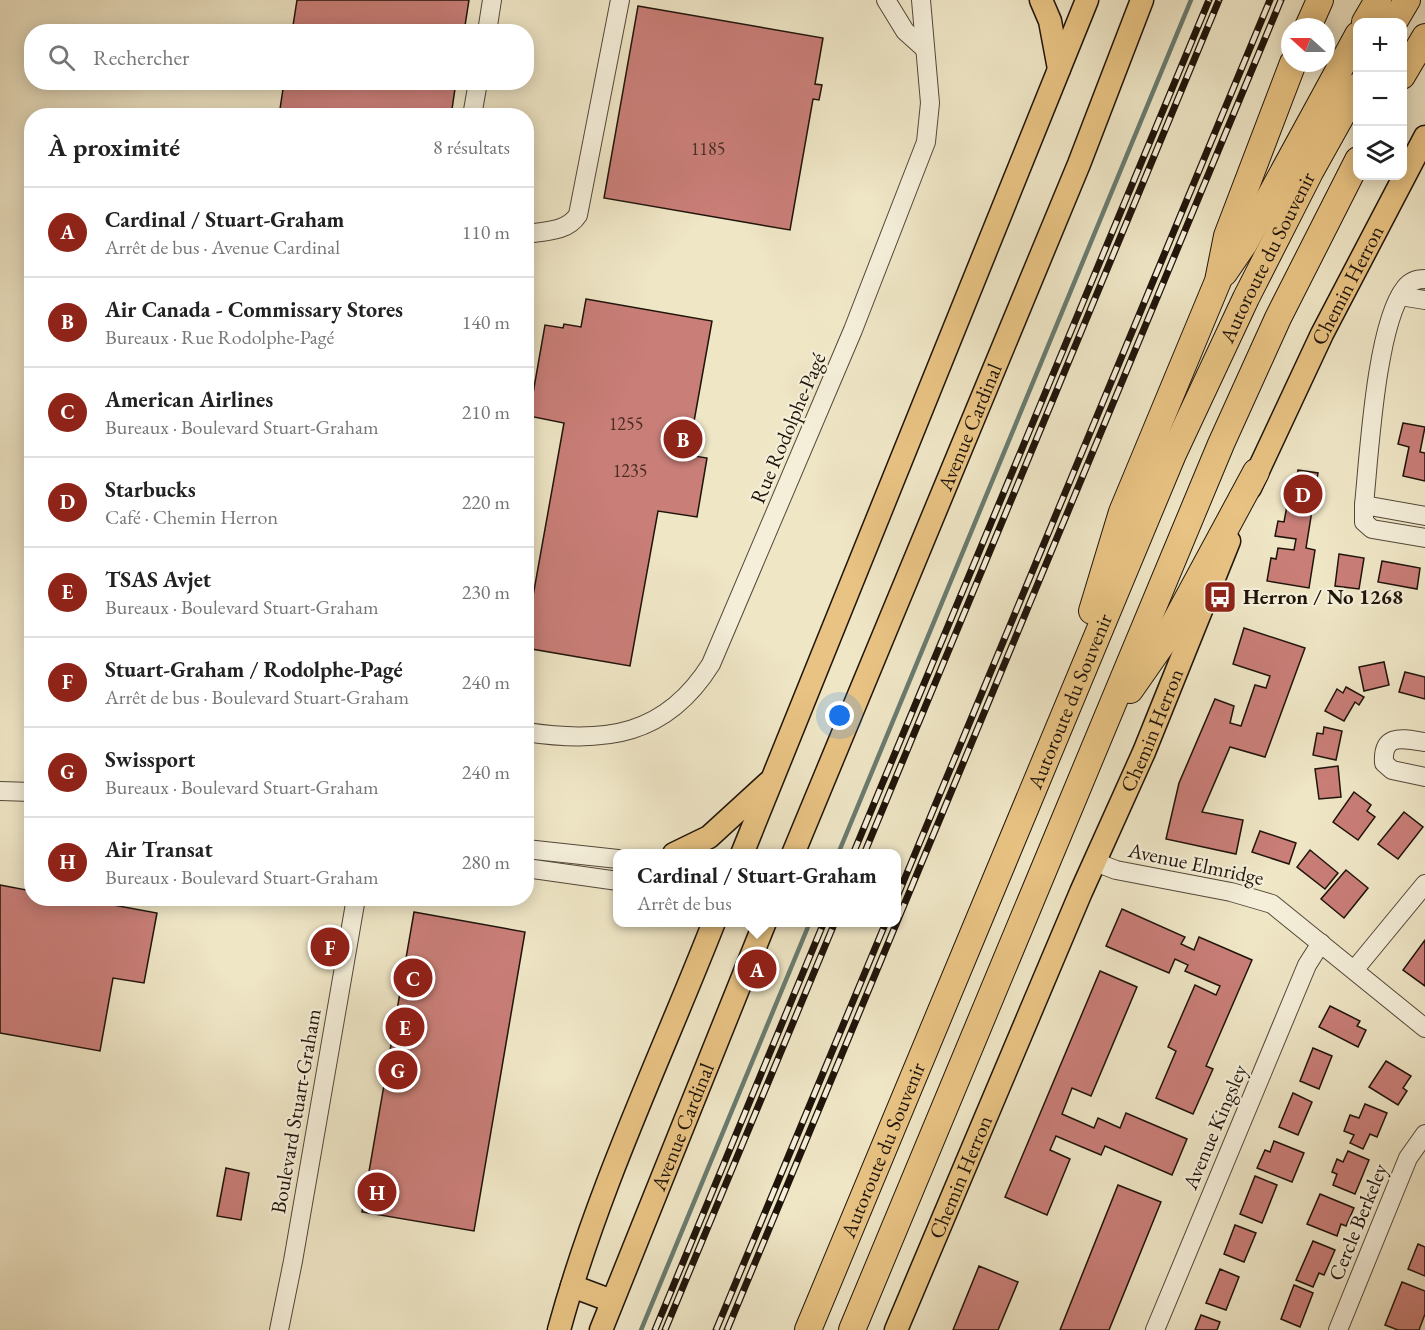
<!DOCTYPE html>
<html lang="fr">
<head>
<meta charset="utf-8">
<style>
  body { margin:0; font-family:"EB Garamond",serif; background:#f2f2f2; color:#222 }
  .controls { position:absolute; right:18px; top:18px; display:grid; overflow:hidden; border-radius:12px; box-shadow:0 3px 15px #0003 }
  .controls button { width:54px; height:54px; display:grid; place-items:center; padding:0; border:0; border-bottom:2px solid #e0e0e0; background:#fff; color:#222; font:30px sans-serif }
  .compass { position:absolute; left:1281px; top:18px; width:54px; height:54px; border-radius:50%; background:#fff; box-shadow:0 3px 15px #0003; rotate:291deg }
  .you { position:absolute; left:840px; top:716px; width:21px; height:21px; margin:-15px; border:4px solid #fff; border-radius:50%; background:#1a73e8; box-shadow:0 0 0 9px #1a73e833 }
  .badge { display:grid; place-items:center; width:39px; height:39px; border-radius:50%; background:#8f2418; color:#fff; font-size:20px; font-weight:700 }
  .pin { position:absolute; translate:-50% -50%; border:3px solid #fff; box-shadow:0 2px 6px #0006 }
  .popup { position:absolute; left:613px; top:849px; width:288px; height:78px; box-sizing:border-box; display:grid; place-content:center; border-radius:12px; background:#fff; filter:drop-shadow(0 2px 4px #0005); font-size:20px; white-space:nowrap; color:#767676 }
  .popup b { font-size:22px; color:#222 }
  .popup::after { content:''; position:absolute; left:50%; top:100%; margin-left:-12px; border:12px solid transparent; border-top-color:#fff }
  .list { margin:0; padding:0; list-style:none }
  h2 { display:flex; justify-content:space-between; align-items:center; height:78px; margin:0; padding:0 24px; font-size:26px }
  h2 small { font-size:20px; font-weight:400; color:#767676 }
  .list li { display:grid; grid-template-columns:39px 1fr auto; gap:18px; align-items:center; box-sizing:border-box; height:90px; padding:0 24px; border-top:2px solid #e0e0e0 }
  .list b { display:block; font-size:22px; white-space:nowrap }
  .list p { margin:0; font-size:20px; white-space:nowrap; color:#767676 }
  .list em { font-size:20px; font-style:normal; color:#767676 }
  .icon { flex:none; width:33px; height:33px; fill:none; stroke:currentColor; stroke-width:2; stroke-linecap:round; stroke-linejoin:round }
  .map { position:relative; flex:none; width:1425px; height:1330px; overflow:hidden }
  .search { position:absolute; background:#fff; box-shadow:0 3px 15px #0003; left:24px; top:24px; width:510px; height:66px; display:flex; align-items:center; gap:15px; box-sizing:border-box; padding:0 21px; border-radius:24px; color:#767676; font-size:22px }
  .panel { position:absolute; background:#fff; box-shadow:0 3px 15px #0003; left:24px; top:108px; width:510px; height:798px; border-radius:24px }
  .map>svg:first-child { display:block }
</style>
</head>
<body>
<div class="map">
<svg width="1425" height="1330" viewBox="0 0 1425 1330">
  <rect width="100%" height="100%" fill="#efe6c6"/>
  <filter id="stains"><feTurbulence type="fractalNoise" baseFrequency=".00333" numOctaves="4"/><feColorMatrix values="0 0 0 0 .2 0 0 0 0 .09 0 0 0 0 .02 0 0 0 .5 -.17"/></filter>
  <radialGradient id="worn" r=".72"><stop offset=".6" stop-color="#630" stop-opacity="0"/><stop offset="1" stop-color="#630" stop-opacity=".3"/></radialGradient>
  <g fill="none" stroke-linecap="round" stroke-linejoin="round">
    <!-- stream -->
    <g stroke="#697b6f" stroke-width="4.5">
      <path d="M838,854L1191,0"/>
      <path d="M641,1330L810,922"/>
    </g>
  </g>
  <!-- building -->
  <g fill="#c97e78" stroke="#1f140a" stroke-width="1.5">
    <path d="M297,0H469L464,32H292Z"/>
    <path d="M638,6L823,38L815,84L822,85L819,100L813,99L790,230L604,198Z"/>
    <path d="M284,82H456L451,116H279Z"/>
    <path d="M586,299L712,321L688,455L707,458L697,517L658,511L630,666L526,648V635L564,423L529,416L545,325L563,328L564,324L581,327Z"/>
    <path d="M1403,423L1425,427L1420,452L1425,453V481L1403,476L1409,447L1398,444Z"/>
    <path d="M1298,470L1318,473L1306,548L1315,550L1309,588L1267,581L1271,558L1276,559L1278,548L1294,550L1296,539L1275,536L1278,521L1284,522L1291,484L1296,485Z"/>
    <path d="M1339,554L1364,558L1359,589L1335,586Z"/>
    <path d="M1382,561L1420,568L1417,589L1378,582Z"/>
    <path d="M1244,628L1305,648L1265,757L1230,747L1202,812L1243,820L1236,854L1166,839L1179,783L1215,699L1234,706L1230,723L1241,726L1255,685L1266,688L1270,676L1233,664Z"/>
    <path d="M1384,662L1389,685L1364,691L1359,667Z"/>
    <path d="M1405,672L1425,677V699L1399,692Z"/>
    <path d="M1346,687L1364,697L1359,705L1355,702L1344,721L1325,711L1337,689L1343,693Z"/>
    <path d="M1324,727L1342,731L1336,760L1313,755L1317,733L1323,734Z"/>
    <path d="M1338,766L1341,797L1319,799L1315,769Z"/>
    <path d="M1354,792L1371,805L1367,811L1375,817L1358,840L1333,822Z"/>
    <path d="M1404,812L1423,827L1398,859L1378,844Z"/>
    <path d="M1260,831L1296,843L1289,864L1252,852Z"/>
    <path d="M1310,850L1338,873L1325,889L1297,867Z"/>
    <path d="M1346,870L1368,888L1344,918L1321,899Z"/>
    <path d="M0,885L32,891V898H75L157,913L144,983L113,978L100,1051L0,1033Z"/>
    <path d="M1122,909L1185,937L1181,944L1194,950L1199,937L1252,960L1206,1066L1213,1069L1193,1114L1156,1098L1176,1051L1168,1047L1195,985L1216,995L1220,986L1185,971L1188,965L1175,959L1169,973L1106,946Z"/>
    <path d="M414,912L525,932L474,1231L362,1212Z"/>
    <path d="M1425,940V986L1403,970Z"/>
    <path d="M1100,971L1137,987L1091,1096L1072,1088L1062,1114L1094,1128L1098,1118L1120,1128L1126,1113L1187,1139L1172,1175L1105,1146L1101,1155L1056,1136L1050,1150L1070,1159L1047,1215L1005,1197Z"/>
    <path d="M1330,1006L1360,1021L1357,1026L1366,1030L1358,1047L1319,1027Z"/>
    <path d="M1313,1048L1332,1056L1319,1089L1300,1081Z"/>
    <path d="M1386,1061L1411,1076L1403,1088L1407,1091L1398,1105L1369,1087Z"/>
    <path d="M1293,1093L1312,1102L1298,1135L1279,1127Z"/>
    <path d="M1365,1104L1387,1113L1377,1137L1370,1134L1363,1149L1350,1143L1354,1135L1344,1131L1350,1115L1359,1118Z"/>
    <path d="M1274,1141L1304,1153L1292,1182L1257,1168L1265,1150L1270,1152Z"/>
    <path d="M1348,1151L1369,1160L1355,1194L1333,1185L1337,1174L1332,1172L1337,1159L1343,1162Z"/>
    <path d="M226,1168L249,1173L241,1220L217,1216Z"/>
    <path d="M1255,1176L1277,1185L1262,1223L1240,1214Z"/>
    <path d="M1118,1185L1161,1202L1109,1330H1060Z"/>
    <path d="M1320,1194L1354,1208L1346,1226L1341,1224L1337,1236L1307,1224Z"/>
    <path d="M1235,1225L1256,1233L1244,1262L1224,1254Z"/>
    <path d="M1313,1241L1335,1250L1324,1275L1319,1273L1313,1287L1296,1280Z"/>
    <path d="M1418,1244L1425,1247V1276L1408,1269Z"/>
    <path d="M979,1266L1018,1282L998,1330H953Z"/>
    <path d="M1220,1269L1239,1277L1226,1310L1206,1303Z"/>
    <path d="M1402,1282L1425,1291V1314L1419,1330H1398L1385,1325Z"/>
    <path d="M1294,1285L1313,1293L1300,1327L1281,1319Z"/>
    <path d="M1201,1315L1220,1322L1217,1330H1195Z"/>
  </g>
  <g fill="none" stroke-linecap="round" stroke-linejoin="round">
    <!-- minor casing -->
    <g stroke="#534839" stroke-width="20">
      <g id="minor">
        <path d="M886,0L905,31L925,49"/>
        <path d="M487,32L492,0"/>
        <path d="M472,116L478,82"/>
        <path d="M526,234C545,231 567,232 578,215L620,0"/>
        <path d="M1425,279C1417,279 1410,281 1405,288C1376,324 1369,456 1364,505V522L1372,529L1425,538"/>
        <path d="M1400,296L1425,300"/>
        <path d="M1364,505L1425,516"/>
        <path d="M526,732C605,744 666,736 711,664L853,330L926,142L930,103L921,0"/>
        <path d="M1425,742C1404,739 1382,732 1384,763L1392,770L1425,777"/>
        <path d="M0,791L32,792"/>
        <path d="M526,849L618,859"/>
        <path d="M1095,862L1116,870L1231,892L1272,904L1425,1028"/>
        <path d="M526,868L618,881"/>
        <path d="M1355,969L1425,884"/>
        <path d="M279,1330L293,1261L356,898"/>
        <path d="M1155,1330L1307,965L1321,943"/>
        <path d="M1338,1330L1408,1158L1425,1134"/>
      </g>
    </g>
    <!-- major casing -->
    <g stroke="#1f140a" stroke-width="25">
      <g id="major">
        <path d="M1041,0L1050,21L1059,69"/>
        <path id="s1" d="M1250,488L1322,334L1425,137"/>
        <path d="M674,854L709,837L768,783"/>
        <path d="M742,854L1087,0"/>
        <path id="s2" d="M793,854L1079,164L1142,0"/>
        <path d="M572,1286L612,1301"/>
        <path d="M559,1330C597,1190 661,1057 714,922"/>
        <path id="s3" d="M601,1330L765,922"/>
        <path id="s4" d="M896,1330L1081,892L1144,752L1229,541"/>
      </g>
    </g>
    <!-- highway casing -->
    <g stroke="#1f140a" stroke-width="28">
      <g id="highway">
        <path d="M1365,22L1378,0"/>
        <path d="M1394,22L1407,0"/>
        <path d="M1308,27L1320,0"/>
        <path d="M1402,76L1425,37"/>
        <path d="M1224,273L1244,244L1358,35"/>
        <path d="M1092,611L1122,512L1218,281L1227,236L1293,63"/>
        <path d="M1130,690L1167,637L1256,472"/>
        <path id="s5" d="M808,1330L1173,454L1246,298L1310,172L1358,86"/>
        <path d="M852,1330L1221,444L1278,318L1358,160"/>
      </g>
    </g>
    <!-- minor -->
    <use href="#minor" stroke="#f5efda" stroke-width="18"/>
    <!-- major -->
    <use href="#major" stroke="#e8c383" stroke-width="22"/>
    <!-- highway -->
    <use href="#highway" stroke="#e8c383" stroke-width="26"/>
    <!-- rail casing -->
    <g stroke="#1f140a" stroke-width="7">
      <g id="rail">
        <path d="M853,854L1209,0"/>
        <path d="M864,854L1219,0"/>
        <path d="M897,897L1270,0"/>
        <path d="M655,1330L824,922"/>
        <path d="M665,1330L835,922"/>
        <path d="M716,1330L886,922"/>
        <path d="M727,1330L1281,0"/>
      </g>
    </g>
    <!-- rail -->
    <use href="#rail" stroke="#f5efda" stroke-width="4.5" stroke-dasharray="14" stroke-linecap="butt"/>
  </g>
  <!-- icons -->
  <defs>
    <g id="bus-square" transform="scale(1.725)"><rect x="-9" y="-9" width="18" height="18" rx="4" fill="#8f2418" stroke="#f5efda"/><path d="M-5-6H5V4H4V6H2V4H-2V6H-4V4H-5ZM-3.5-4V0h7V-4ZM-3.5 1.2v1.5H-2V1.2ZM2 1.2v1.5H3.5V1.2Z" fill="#fff"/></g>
  </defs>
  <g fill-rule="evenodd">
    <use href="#bus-square" x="1220" y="597"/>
  </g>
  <g text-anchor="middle" stroke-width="4.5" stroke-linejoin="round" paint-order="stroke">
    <!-- number labels -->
    <g font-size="18" fill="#4a2e26">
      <text x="708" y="155">1185</text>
      <text x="626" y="430">1255</text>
      <text x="630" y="477">1235</text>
    </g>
    <!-- street labels -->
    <g font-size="21" fill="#1f140a" stroke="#f5efda">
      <text dy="7" stroke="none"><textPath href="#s5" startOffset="1167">Autoroute du Souvenir</textPath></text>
      <text dy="7" stroke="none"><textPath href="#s1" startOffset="225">Chemin Herron</textPath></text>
      <text transform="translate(788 428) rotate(-67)" y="7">Rue Rodolphe-Pagé</text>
      <text dy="7" stroke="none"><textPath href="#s2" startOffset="462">Avenue Cardinal</textPath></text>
      <text dy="7" stroke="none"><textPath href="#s5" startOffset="681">Autoroute du Souvenir</textPath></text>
      <text dy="7" stroke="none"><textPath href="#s4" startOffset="652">Chemin Herron</textPath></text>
      <text transform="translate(1196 864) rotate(12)" y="7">Avenue Elmridge</text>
      <text transform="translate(296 1111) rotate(-80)" y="7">Boulevard Stuart-Graham</text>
      <text dy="7" stroke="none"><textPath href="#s3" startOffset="219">Avenue Cardinal</textPath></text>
      <text transform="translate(1215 1127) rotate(-67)" y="7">Avenue Kingsley</text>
      <text dy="7" stroke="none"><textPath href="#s5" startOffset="195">Autoroute du Souvenir</textPath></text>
      <text dy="7" stroke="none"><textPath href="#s4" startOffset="166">Chemin Herron</textPath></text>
      <text transform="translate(1358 1222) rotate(-68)" y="7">Cercle Berkeley</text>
    </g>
    <!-- poi labels -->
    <g font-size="21" font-weight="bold" fill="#1f140a" stroke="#f5efda" text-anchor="start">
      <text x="1243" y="604">Herron / No 1268</text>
    </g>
  </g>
  <rect width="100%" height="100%" filter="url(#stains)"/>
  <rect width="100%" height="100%" fill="url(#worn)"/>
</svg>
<div class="controls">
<button>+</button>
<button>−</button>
<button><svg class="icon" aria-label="layers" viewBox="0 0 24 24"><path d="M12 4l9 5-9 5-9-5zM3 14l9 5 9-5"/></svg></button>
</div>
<svg class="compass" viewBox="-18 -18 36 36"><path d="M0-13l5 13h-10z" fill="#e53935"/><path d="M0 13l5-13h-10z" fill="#767676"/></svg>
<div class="you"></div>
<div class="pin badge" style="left:757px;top:969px">A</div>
<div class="popup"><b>Cardinal / Stuart-Graham</b>Arrêt de bus</div>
<div class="pin badge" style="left:683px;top:439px">B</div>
<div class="pin badge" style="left:413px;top:978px">C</div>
<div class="pin badge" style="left:1303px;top:494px">D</div>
<div class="pin badge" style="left:405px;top:1027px">E</div>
<div class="pin badge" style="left:330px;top:947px">F</div>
<div class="pin badge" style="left:398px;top:1070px">G</div>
<div class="pin badge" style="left:377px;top:1192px">H</div>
<div class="search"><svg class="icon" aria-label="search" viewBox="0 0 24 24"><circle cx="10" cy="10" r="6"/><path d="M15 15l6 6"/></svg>Rechercher</div>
<section class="panel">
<h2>À proximité<small>8 résultats</small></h2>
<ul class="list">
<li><span class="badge">A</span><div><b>Cardinal / Stuart-Graham</b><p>Arrêt de bus · Avenue Cardinal</p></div><em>110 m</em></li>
<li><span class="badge">B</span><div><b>Air Canada - Commissary Stores</b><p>Bureaux · Rue Rodolphe-Pagé</p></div><em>140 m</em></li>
<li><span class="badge">C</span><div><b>American Airlines</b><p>Bureaux · Boulevard Stuart-Graham</p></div><em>210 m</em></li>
<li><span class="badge">D</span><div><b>Starbucks</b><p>Café · Chemin Herron</p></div><em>220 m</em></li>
<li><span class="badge">E</span><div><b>TSAS Avjet</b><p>Bureaux · Boulevard Stuart-Graham</p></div><em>230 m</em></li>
<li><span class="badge">F</span><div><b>Stuart-Graham / Rodolphe-Pagé</b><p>Arrêt de bus · Boulevard Stuart-Graham</p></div><em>240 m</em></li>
<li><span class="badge">G</span><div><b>Swissport</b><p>Bureaux · Boulevard Stuart-Graham</p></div><em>240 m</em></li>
<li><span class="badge">H</span><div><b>Air Transat</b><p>Bureaux · Boulevard Stuart-Graham</p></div><em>280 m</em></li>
</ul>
</section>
</div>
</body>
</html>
